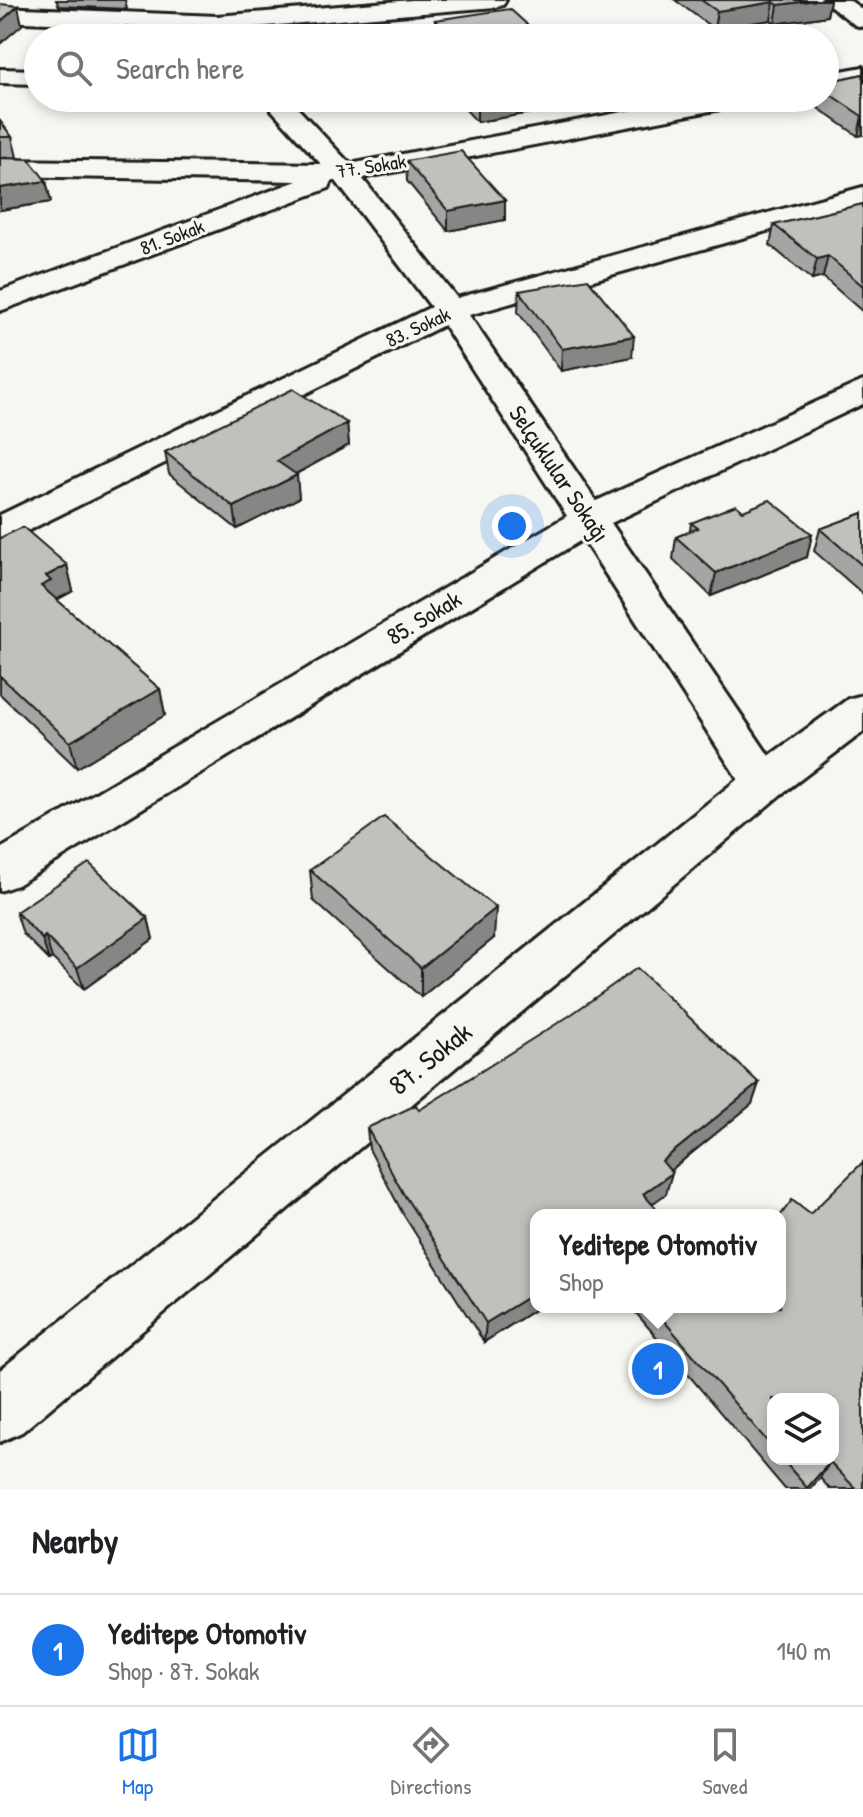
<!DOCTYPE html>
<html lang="en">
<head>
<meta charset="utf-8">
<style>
  body { margin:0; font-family:"Patrick Hand",sans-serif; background:#f6f6f6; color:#202124 }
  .controls { position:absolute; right:24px; bottom:24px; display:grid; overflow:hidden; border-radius:16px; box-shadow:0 4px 12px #0003 }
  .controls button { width:72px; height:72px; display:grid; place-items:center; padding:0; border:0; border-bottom:2px solid #e0e0e0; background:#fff; color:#202124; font:40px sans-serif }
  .you { position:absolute; left:512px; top:526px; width:28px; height:28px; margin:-20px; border:6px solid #fff; border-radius:50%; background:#1a73e8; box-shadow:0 0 0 12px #1a73e833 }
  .badge { display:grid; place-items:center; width:52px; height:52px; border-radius:50%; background:#1a73e8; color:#fff; font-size:26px; font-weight:700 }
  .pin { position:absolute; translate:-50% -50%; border:4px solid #fff; box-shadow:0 2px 8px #0006 }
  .popup { position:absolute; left:530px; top:1209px; width:256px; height:104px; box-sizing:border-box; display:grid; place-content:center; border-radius:16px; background:#fff; filter:drop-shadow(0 2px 6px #0005); font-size:26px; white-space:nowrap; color:#757577 }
  .popup b { font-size:30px; color:#202124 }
  .popup::after { content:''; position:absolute; left:50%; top:100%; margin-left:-16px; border:16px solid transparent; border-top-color:#fff }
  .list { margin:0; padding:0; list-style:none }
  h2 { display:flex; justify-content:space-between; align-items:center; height:104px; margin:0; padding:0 32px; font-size:34px }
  h2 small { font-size:26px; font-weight:400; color:#757577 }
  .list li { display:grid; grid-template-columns:52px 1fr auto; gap:24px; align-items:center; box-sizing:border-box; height:112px; padding:0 32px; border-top:2px solid #e0e0e0 }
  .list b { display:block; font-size:30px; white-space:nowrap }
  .list p { margin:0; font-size:26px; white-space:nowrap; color:#757577 }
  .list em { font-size:26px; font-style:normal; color:#757577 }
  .icon { flex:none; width:44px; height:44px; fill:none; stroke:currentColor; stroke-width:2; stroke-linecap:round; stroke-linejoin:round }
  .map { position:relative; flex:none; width:863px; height:1489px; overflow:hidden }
  .search { position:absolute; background:#fff; box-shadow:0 4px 12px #0003; left:24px; right:24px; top:24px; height:88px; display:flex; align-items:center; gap:20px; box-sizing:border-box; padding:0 28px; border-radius:44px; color:#757577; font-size:30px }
  .sheet { height:216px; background:#fff }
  nav { display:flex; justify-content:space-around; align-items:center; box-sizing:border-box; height:112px; border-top:2px solid #e0e0e0; background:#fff; font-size:22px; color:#757577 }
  nav a { display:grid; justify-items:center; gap:4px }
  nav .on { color:#1a73e8 }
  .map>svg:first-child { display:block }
</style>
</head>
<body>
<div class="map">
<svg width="863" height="1489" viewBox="0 0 863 1489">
  <rect width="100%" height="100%" fill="#f6f6f2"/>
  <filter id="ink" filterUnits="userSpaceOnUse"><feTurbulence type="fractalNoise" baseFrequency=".0125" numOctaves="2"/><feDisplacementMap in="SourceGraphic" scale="16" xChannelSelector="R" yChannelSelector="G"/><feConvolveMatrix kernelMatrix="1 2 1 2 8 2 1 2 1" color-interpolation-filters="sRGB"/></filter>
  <g filter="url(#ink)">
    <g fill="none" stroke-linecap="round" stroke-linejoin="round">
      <!-- minor casing -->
      <g stroke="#1c1c1c" stroke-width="6">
        <g id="minor">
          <path d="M412,0H506L503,5L495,7L217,30L0,21V7L217,16Z"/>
          <path d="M823,0H849L863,10V27L855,25Z"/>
          <path d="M863,67V81L825,88V74Z"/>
          <path d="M0,69L38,70V84L0,83Z"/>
          <path d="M261,98H288L350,164L696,98H749L745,103L736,106L362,178L457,298L863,187V204L469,315L596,501L863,381V404L611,523L769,756L848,699L863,695V732L780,795L22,1432L0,1442V1370L738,779L583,539L17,885L0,891V849L567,516L444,325L13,538L0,542V515L431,307L336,181H332L329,188L0,311V291L297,181L0,176V160L321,164Z"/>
        </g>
      </g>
      <!-- minor -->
      <use href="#minor" fill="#f6f6f2" fill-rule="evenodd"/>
    </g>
    <!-- wall -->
    <g fill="#a5a5a3" stroke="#1c1c1c" stroke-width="2" fill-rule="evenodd">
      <path d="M56,0H125L127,9L59,6Z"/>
      <path d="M675,0H830L827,16L775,24L771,20L714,29Z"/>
      <path d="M435,20L542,38H437L435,37Z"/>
      <path d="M863,74V135L858,136L811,103L812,98H825V82Z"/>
      <path d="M455,98H576L531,105V113L477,122Z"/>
      <path d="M0,121L12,137L17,157L0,158L46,181L51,202L0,210Z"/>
      <path d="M406,161L505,200V220L448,231L407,181Z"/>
      <path d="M863,204V312L823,277L812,280L770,245L774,225Z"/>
      <path d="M519,291L632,357L561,371L518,312Z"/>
      <path d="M347,423L349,445L296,474L299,498L237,529L169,474L165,452Z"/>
      <path d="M743,511L812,534L807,557L711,596L673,559L676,537L690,531L691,523Z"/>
      <path d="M863,513V594L814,551L820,529Z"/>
      <path d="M0,538L67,565L73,591L57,600L160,689L165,715L77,768L0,694Z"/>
      <path d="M310,870L494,938L421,997L313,900Z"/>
      <path d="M16,912L148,918L153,939L84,989L52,958L49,960L23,934Z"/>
      <path d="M759,1083L752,1104L670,1171L666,1194L536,1215V1307H539L484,1342L403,1214L369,1149L367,1128L419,1110Z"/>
      <path d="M631,1307H780L863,1489H830L820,1478L810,1489H785ZM773,1399L833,1459H773Z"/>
    </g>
    <!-- shaded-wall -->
    <g fill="#868684" stroke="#1c1c1c" stroke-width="2">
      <path d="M816,0H830L827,16L775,24L778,5Z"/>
      <path d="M774,2L771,20L714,29L717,11Z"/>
      <path d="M18,6L22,25L0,44V22Z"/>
      <path d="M516,98H576L531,105V113L477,122V104Z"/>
      <path d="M862,116L863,135L858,136Z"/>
      <path d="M46,181L51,202L0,210V188Z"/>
      <path d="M505,200V220L448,231V211Z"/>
      <path d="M828,256L823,277L812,280L817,259Z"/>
      <path d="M634,336L632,357L561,371L562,349Z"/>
      <path d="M347,423L349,445L279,483L277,461Z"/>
      <path d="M297,475L299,498L237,529L234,507Z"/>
      <path d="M812,534L807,557L711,596L716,573Z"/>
      <path d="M67,565L73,591L56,600L41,586L46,576Z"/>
      <path d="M160,689L165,715L77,768L70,742Z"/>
      <path d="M496,908L494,938L421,997V968Z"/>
      <path d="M148,918L153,939L84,989L77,968Z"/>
      <path d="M45,936L52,958L49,960L42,939Z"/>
      <path d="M759,1083L752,1104L656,1182L662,1161Z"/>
      <path d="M672,1173L666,1194L638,1214L643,1194Z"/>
      <path d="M536,1292V1307H539L484,1342L486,1323Z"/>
      <path d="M830,1462L820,1478L810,1489H806Z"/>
    </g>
    <!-- building -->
    <g fill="#c0c0bd" stroke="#1c1c1c" stroke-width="2">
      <path d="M701,0H816L778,5L774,2L717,11Z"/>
      <path d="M0,4L18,6L0,22Z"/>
      <path d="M510,9L542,38H453L435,20Z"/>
      <path d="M863,74V116H862L825,91V82Z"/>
      <path d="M471,98H516L477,104Z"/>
      <path d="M0,121L12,137H0Z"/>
      <path d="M461,151L505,200L448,211L406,161Z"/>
      <path d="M0,158L29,159L46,181L0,188Z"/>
      <path d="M863,204V286L828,256L817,259L774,225Z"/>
      <path d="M588,279L634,336L562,349L519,291Z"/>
      <path d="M293,389L347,423L277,461L297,475L234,507L165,452Z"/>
      <path d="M770,500L812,534L716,573L676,537L698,528L691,523L736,505L743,511Z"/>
      <path d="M863,513V566L820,529Z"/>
      <path d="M23,527L67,565L46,576L51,581L41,586L160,689L70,742L0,676V538Z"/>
      <path d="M384,817L496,908L421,968L310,870Z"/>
      <path d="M89,863L148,918L77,968L45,936L42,939L16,912Z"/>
      <path d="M637,968L759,1083L662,1161L672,1173L643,1194L662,1215H536V1292L486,1323L403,1193L367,1128L416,1105L419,1110L569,1016Z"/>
      <path d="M863,1162V1489H856L830,1462L807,1488L782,1459H833V1399H773V1448L652,1307H780V1216L792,1200L810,1214Z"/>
    </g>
  </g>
  <g text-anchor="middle" stroke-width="6" stroke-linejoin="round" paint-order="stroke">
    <!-- far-street labels -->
    <g font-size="20" fill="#1c1c1c" stroke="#f6f6f2">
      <text transform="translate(371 166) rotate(-9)" y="7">77. Sokak</text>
      <text transform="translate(172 237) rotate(-21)" y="7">81. Sokak</text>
      <text transform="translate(418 327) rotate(-25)" y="7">83. Sokak</text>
    </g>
    <!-- street labels -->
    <g font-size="24" fill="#1c1c1c" stroke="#f6f6f2">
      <text transform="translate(559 474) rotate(56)" y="8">Selçuklular Sokağı</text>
      <text transform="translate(424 618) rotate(-31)" y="8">85. Sokak</text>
    </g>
    <!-- near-street labels -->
    <g font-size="28" fill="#1c1c1c" stroke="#f6f6f2">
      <text transform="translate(430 1058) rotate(-39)" y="10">87. Sokak</text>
    </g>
  </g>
</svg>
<div class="controls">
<button><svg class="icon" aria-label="layers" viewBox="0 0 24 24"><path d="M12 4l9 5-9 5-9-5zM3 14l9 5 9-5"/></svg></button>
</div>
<div class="you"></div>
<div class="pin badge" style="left:658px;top:1369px">1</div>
<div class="popup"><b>Yeditepe Otomotiv</b>Shop</div>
<div class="search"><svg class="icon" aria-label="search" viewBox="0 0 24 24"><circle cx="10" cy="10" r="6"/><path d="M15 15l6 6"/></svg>Search here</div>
</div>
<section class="sheet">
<h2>Nearby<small></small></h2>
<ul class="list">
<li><span class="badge">1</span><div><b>Yeditepe Otomotiv</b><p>Shop · 87. Sokak</p></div><em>140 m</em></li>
</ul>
</section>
<nav>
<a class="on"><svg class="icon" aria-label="map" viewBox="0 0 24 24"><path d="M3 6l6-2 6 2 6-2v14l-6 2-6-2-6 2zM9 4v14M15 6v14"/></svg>Map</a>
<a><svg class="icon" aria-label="directions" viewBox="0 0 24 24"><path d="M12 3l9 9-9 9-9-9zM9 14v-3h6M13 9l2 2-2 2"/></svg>Directions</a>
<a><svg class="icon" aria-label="saved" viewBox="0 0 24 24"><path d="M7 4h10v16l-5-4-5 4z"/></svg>Saved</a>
</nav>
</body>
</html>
